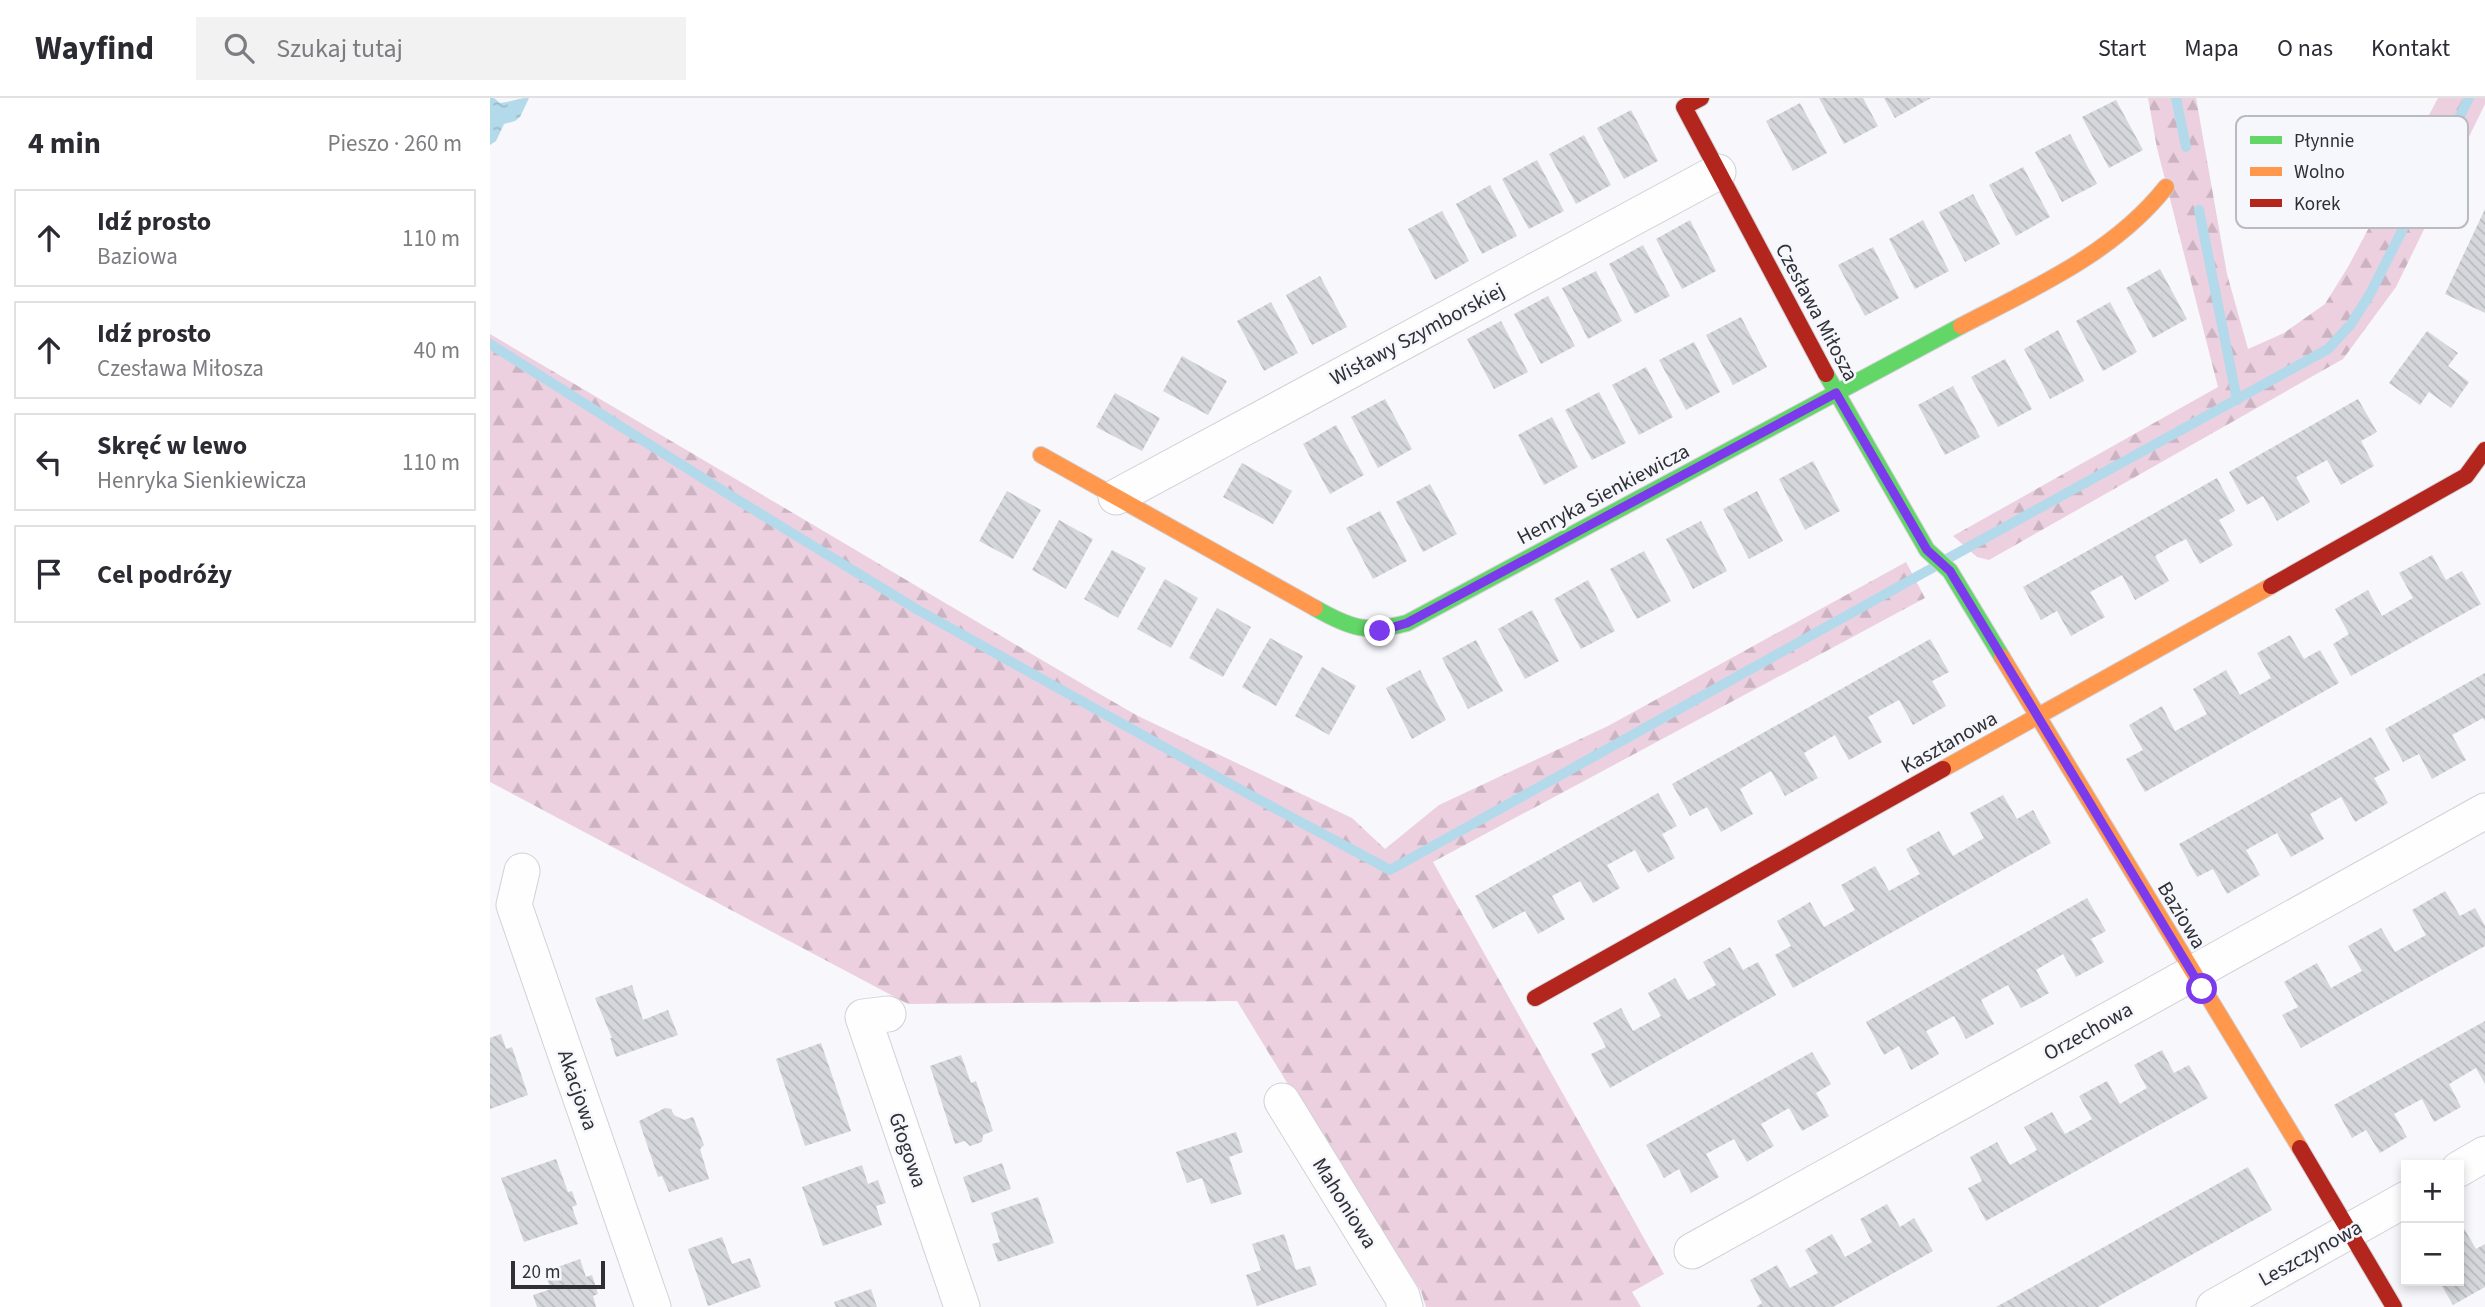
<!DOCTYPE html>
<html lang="pl">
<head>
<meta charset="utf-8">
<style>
  body { margin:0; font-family:"Source Sans 3",sans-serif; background:#f2f2f3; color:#2b2b33 }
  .controls { position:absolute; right:21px; bottom:21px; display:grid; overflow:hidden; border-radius:0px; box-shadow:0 4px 10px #0003 }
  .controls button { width:63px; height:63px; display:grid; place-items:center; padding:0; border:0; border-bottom:2px solid #e1e1e2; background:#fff; color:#2b2b33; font:35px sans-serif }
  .scale { position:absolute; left:21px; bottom:18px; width:94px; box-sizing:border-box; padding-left:7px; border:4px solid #2f2f35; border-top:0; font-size:19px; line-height:24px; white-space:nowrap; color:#2f2f35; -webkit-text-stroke:5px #f6f6fd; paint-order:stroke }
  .stop { position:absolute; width:21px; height:21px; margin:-16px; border:5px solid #7c3aed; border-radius:50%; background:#fff }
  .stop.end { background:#7c3aed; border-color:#fff; box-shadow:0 2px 7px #0008 }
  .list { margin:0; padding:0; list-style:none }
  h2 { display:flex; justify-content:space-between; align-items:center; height:91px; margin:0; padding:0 28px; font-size:30px }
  h2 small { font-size:23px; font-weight:400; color:#7c7c81 }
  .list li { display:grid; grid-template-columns:46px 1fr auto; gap:21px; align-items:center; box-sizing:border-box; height:98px; margin:0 14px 14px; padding:0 14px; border:2px solid #e1e1e2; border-radius:0px }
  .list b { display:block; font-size:26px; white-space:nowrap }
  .list p { margin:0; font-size:23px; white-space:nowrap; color:#7c7c81 }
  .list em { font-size:23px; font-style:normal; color:#7c7c81 }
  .icon { flex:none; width:38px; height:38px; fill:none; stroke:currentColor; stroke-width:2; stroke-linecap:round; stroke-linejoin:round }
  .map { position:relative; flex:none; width:1995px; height:1209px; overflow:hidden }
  header { display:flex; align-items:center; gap:42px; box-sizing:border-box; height:98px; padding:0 35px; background:#fff; border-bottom:2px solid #e1e1e2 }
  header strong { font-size:33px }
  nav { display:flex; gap:38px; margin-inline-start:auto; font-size:24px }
  .search { width:490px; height:63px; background:#f2f2f3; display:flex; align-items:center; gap:18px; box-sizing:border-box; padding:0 24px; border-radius:0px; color:#7c7c81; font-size:26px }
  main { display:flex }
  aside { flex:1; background:#fff }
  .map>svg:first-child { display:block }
</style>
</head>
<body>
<header>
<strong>Wayfind</strong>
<div class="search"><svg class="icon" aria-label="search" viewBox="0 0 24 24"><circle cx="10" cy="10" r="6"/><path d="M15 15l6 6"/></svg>Szukaj tutaj</div>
<nav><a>Start</a><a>Mapa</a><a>O nas</a><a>Kontakt</a></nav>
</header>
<main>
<aside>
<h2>4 min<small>Pieszo · 260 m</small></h2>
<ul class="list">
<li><svg class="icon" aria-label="ahead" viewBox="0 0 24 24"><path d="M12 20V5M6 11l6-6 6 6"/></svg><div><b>Idź prosto</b><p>Baziowa</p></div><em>110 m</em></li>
<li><svg class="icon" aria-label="ahead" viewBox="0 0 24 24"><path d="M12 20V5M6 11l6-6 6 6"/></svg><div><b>Idź prosto</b><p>Czesława Miłosza</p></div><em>40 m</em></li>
<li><svg class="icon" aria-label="left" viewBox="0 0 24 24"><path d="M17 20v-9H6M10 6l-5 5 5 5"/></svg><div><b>Skręć w lewo</b><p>Henryka Sienkiewicza</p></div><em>110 m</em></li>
<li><svg class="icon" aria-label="arrive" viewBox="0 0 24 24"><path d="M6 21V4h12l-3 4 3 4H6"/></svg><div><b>Cel podróży</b></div></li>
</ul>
</aside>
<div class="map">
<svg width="1995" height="1209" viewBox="0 0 1995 1209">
  <defs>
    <pattern id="forest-firs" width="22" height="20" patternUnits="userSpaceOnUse" patternTransform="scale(1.75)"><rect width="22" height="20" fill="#ecd0e0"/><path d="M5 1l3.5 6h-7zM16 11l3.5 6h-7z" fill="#cbb3c1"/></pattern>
    <pattern id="water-ripples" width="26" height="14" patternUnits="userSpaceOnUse" patternTransform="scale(1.75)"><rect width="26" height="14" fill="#b2daea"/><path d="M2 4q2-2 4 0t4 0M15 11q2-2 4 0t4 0" fill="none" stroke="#99bbc9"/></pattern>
    <pattern id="building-back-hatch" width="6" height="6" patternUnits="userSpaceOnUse" patternTransform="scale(1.75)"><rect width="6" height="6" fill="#d5d7dc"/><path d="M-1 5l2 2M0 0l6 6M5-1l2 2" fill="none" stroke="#b7b9bd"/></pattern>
  </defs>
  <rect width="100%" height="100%" fill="#f7f7fc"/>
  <!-- forest -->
  <g fill="url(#forest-firs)">
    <path d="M1658,0H1706L1737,176L1758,251L1794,235L1835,206L1858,169L1948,0H1995V6L1906,189L1853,261L1499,462L1487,459L1463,438L1728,289L1667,50Z"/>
    <path d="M0,236L601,591L648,618L862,720L895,751L949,707L1118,628L1416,464L1435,500L943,764L1174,1176L1142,1194L1151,1209H936L931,1193L799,988L747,903L418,906L0,684Z"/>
  </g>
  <!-- water -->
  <path fill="url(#water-ripples)" d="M0,0H4L10,5C21,4 28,0 39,0L30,19L25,23L14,26L6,43L0,47Z"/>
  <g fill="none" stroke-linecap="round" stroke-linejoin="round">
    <!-- stream -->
    <g stroke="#b2daea" stroke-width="10">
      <path d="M1686,0L1696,49"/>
      <path d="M1709,112L1747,302"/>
      <path d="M0,246L238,396L428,512L751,692L900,772L1444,469"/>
      <path d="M1457,461L1838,251L1861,226L1880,196L1979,0"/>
    </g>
  </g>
  <!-- building -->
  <g fill="url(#building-back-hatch)">
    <path d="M1329,0H1373L1388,28L1354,46Z"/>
    <path d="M1394,0H1441L1405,20Z"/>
    <path d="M1626,2L1653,52L1619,70L1592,19Z"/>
    <path d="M1310,5L1337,55L1303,73L1276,23Z"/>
    <path d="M1141,12L1168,63L1134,81L1107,30Z"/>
    <path d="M1580,36L1607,86L1572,104L1545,54Z"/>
    <path d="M1094,37L1121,87L1086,106L1059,56Z"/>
    <path d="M1047,62L1074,113L1039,131L1012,81Z"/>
    <path d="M1533,69L1560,119L1526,138L1499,87Z"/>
    <path d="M1000,87L1027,138L992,156L966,106Z"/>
    <path d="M1483,96L1510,146L1475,164L1449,114Z"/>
    <path d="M1995,111V215L1955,196Z"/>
    <path d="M952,113L979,163L945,182L918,131Z"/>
    <path d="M1200,122L1226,173L1192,191L1166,141Z"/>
    <path d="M1433,122L1459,173L1425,191L1399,141Z"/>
    <path d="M1153,147L1180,198L1145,216L1119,166Z"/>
    <path d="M1383,149L1409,200L1375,218L1348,167Z"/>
    <path d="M1670,171L1697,221L1663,240L1636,190Z"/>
    <path d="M1106,173L1132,223L1098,241L1072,190Z"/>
    <path d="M830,178L857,229L822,247L796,197Z"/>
    <path d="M1058,198L1085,248L1051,266L1024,216Z"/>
    <path d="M781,204L808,255L774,273L747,223Z"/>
    <path d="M1620,204L1647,254L1613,273L1586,223Z"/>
    <path d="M1251,219L1277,269L1243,287L1216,237Z"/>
    <path d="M1011,223L1038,274L1004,291L977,241Z"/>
    <path d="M1568,232L1594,283L1560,301L1534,251Z"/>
    <path d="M1937,233L1968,255L1958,268L1979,284L1961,310L1939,294L1930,307L1899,285Z"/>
    <path d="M1204,244L1230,294L1196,312L1169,262Z"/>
    <path d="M692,258L737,283L718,317L673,293Z"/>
    <path d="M1515,261L1542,311L1508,329L1481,279Z"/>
    <path d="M1156,269L1183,319L1149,337L1122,287Z"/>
    <path d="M1463,288L1490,339L1455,357L1428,307Z"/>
    <path d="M1109,294L1136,345L1102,362L1075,312Z"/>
    <path d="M625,295L670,320L652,353L606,329Z"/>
    <path d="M895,301L922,351L888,370L861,319Z"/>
    <path d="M1868,301L1887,334L1871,343L1884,368L1851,387L1837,362L1806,379L1820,404L1787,423L1773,398L1757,407L1739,374Z"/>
    <path d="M1062,319L1088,369L1054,387L1028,337Z"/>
    <path d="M846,327L874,377L840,396L813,346Z"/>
    <path d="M1323,363L1350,413L1315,432L1289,381Z"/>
    <path d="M752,365L802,393L783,426L733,399Z"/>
    <path d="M1727,380L1745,413L1729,422L1743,447L1710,466L1696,441L1680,449L1665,458L1679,483L1645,502L1632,477L1600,494L1615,519L1581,538L1567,513L1551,522L1533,489Z"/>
    <path d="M940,386L967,436L933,454L906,404Z"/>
    <path d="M517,393L551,412L523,461L489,443Z"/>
    <path d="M1267,393L1293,443L1259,461L1233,411Z"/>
    <path d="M890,413L917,463L883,481L856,430Z"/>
    <path d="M569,422L603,441L576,491L542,472Z"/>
    <path d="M1211,423L1237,473L1203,491L1176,441Z"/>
    <path d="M622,452L656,470L628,520L594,501Z"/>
    <path d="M1154,453L1181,503L1147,521L1120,471Z"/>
    <path d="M1942,457L1956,482L1972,473L1991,506L1861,578L1843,546L1859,536L1845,511L1878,492L1892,518L1923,500L1909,475Z"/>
    <path d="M675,481L708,500L681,550L647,531Z"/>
    <path d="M1098,482L1125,533L1091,551L1064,501Z"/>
    <path d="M727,510L761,529L733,579L699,560Z"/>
    <path d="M1042,512L1069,563L1035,581L1008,531Z"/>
    <path d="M1800,537L1814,561L1830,552L1849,585L1655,694L1636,661L1653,652L1639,627L1672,608L1685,633L1717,616L1703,591L1736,572L1750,597L1765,589L1781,580L1767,555Z"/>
    <path d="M780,540L813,558L786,608L752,589Z"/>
    <path d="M1440,541L1459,574L1442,583L1456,608L1423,627L1409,602L1394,610L1378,619L1392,644L1359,662L1345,637L1314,655L1328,680L1295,698L1281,673L1265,682L1250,691L1263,716L1231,734L1217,709L1200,718L1182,686Z"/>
    <path d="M986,542L1013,593L978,611L952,560Z"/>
    <path d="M832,569L866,588L839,637L805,618Z"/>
    <path d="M930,572L956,622L922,641L896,590Z"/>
    <path d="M1995,575V623L1993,620L1962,637L1976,662L1942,681L1929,656L1913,664L1895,631Z"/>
    <path d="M1881,639L1900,672L1884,680L1898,705L1865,724L1851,699L1820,716L1834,741L1801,759L1787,735L1756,752L1770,777L1737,796L1723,771L1707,779L1689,746Z"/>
    <path d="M1168,695L1187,728L1172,736L1185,760L1158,775L1145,752L1117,767L1130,790L1116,798L1103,805L1090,783L1062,798L1075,821L1048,836L1035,813L1003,831L985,798Z"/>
    <path d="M1513,697L1527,721L1543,712L1561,745L1303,890L1285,857L1301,848L1287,823L1320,804L1334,829L1365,812L1351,787L1385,768L1399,793L1430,776L1416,751L1449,733L1463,758L1494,740L1480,715Z"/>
    <path d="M1955,793L1970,818L1985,810L1995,828V848L1811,950L1792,917L1808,909L1794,884L1827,865L1841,890L1872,873L1858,848L1891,830L1905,854L1936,837L1922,812Z"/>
    <path d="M1597,800L1616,833L1601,841L1614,864L1586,879L1573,856L1546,872L1559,895L1545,903L1531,910L1518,887L1491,902L1504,926L1476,941L1464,918L1436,933L1449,956L1421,972L1409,948L1394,957L1376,924Z"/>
    <path d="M1240,849L1253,872L1268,864L1286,897L1120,990L1101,956L1116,949L1103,925L1131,910L1143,933L1171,918L1158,895L1185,880L1198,902L1212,895L1226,887L1213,864Z"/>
    <path d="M142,887L153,922L178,912L188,937L126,959L120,940H122L105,900Z"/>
    <path d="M1995,923V986L1986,970L1959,986L1971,1009L1944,1024L1932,1001L1904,1016L1917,1039L1890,1055L1876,1032L1862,1040L1844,1007Z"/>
    <path d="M11,936L16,951L22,949L38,997L0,1011V940Z"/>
    <path d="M331,945L361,1033L315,1048L286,961Z"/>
    <path d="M1672,952L1684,975L1699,967L1718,1000L1496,1123L1478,1090L1492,1083L1480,1059L1507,1044L1520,1067L1533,1060L1547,1052L1534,1029L1562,1014L1575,1036L1588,1029L1602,1021L1589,998L1617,983L1630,1006L1643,998L1657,990L1644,967Z"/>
    <path d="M1322,954L1341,986L1326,995L1339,1018L1312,1033L1299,1010L1271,1026L1284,1048L1257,1064L1244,1041L1216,1056L1229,1079L1201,1095L1189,1071L1174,1080L1156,1047Z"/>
    <path d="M471,957L481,985L486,983L503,1033L493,1037L492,1044L480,1048L475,1043L465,1046L440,968Z"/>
    <path d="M175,1010L181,1011L184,1017L194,1022L203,1019L214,1047L210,1051L219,1081L179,1094L172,1078L168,1079L149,1023Z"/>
    <path d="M746,1034L753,1054L739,1059L752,1096L721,1106L712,1080L697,1085L686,1054Z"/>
    <path d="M66,1061L78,1094L82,1093L87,1107L82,1109L88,1126L34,1144L11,1080Z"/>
    <path d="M512,1065L521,1091L482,1105L473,1079Z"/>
    <path d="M372,1067L378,1086L388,1082L396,1105L386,1108L392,1127L333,1148L312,1089Z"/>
    <path d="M1758,1069L1782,1112L1608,1209H1506Z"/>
    <path d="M548,1099L564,1145L508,1164L502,1146L510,1144L501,1115Z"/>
    <path d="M1397,1106L1410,1129L1424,1120L1443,1153L1343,1209H1266L1272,1205L1260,1182L1287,1167L1300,1190L1328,1175L1315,1152L1328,1144L1342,1136L1355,1159L1382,1144L1370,1121Z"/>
    <path d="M1973,1129L1986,1151L1995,1146V1189L1963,1207L1949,1183H1969V1131Z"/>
    <path d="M794,1136L806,1172L820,1168L827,1187L767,1208L756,1177L771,1172L762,1146Z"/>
    <path d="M232,1139L242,1166L260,1160L271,1189L218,1208L198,1151Z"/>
    <path d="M90,1161L96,1179L102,1177L108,1196L103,1198L106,1209H47L43,1197L61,1191L54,1174Z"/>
    <path d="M381,1191L387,1209H346L344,1204Z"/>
  </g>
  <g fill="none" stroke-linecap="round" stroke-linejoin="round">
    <!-- street casing -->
    <g stroke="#d1d1d6" stroke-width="37">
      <g id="street">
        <path d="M626,399L1228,74"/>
        <path d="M32,773L24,807L163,1209"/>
        <path d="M398,916L373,919L472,1209"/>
        <path d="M792,1003L912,1198L915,1209"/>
        <path d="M1969,1071L1995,1056"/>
        <path d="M1202,1153L1995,713"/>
        <path d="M1724,1209L1916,1101"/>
      </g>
    </g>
    <!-- fast casing -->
    <g stroke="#d1d1d6" stroke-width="18">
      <g id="fast">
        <path d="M1336,276L1437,452L1460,473L1512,559"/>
        <path d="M825,510C860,530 877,536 917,525L1471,228"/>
      </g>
    </g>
    <!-- slow casing -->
    <g stroke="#d1d1d6" stroke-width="18">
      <g id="slow">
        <path d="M1471,228C1544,190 1624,155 1676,89"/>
        <path d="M551,357L825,510"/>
        <path d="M1512,559L1810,1050"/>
        <path d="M1453,671L1781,488"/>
      </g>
    </g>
    <!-- jam casing -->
    <g stroke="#d1d1d6" stroke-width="18">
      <g id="jam">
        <path d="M1211,0L1194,9L1336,276"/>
        <path d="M1781,488L1976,378L1995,352"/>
        <path d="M1045,900L1453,671"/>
        <path d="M1810,1050L1904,1209"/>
      </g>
    </g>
    <!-- street -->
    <use href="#street" stroke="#fefeff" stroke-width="35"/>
    <!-- fast -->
    <use href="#fast" stroke="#63d668" stroke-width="16"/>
    <!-- slow -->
    <use href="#slow" stroke="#ff974d" stroke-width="16"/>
    <!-- jam -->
    <use href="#jam" stroke="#b3261e" stroke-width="16"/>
  </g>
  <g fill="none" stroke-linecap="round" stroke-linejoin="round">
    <!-- route -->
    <path stroke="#7c3aed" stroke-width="9" d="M890,533L917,525L1346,295L1437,452L1460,473L1712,891"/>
  </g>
  <g text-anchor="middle" stroke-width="5" stroke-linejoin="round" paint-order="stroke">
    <!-- street labels -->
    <g font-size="21" fill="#2f2f35" stroke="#f6f6fd">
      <text transform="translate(1327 214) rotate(62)" y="7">Czesława Miłosza</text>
      <text transform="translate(927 236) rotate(-28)" y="7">Wisławy Szymborskiej</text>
      <text transform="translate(1113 396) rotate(-28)" y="7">Henryka Sienkiewicza</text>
      <text transform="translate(1459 644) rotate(-29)" y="7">Kasztanowa</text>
      <text transform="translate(1692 817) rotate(59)" y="7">Baziowa</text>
      <text transform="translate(1598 933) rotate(-29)" y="7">Orzechowa</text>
      <text transform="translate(88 992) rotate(71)" y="7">Akacjowa</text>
      <text transform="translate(418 1052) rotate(71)" y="7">Głogowa</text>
      <text transform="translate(855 1105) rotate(58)" y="7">Mahoniowa</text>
      <text transform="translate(1820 1155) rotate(-29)" y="7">Leszczynowa</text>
    </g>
  </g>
  <!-- legend -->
  <rect x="1746" y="18" width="232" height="112" rx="10" fill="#f6f6fd" stroke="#babac1" stroke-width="2"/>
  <rect x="1760" y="38" width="32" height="8" fill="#63d668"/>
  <rect x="1760" y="69" width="32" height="9" fill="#ff974d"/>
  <rect x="1760" y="101" width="32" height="8" fill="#b3261e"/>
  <g font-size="19" fill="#2f2f35">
    <text x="1804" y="49">Płynnie</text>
    <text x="1804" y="80">Wolno</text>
    <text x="1804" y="112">Korek</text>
  </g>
</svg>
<div class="controls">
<button>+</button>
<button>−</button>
</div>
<div class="scale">20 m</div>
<div class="stop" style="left:1712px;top:891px"></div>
<div class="stop end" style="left:890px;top:533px"></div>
</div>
</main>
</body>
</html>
